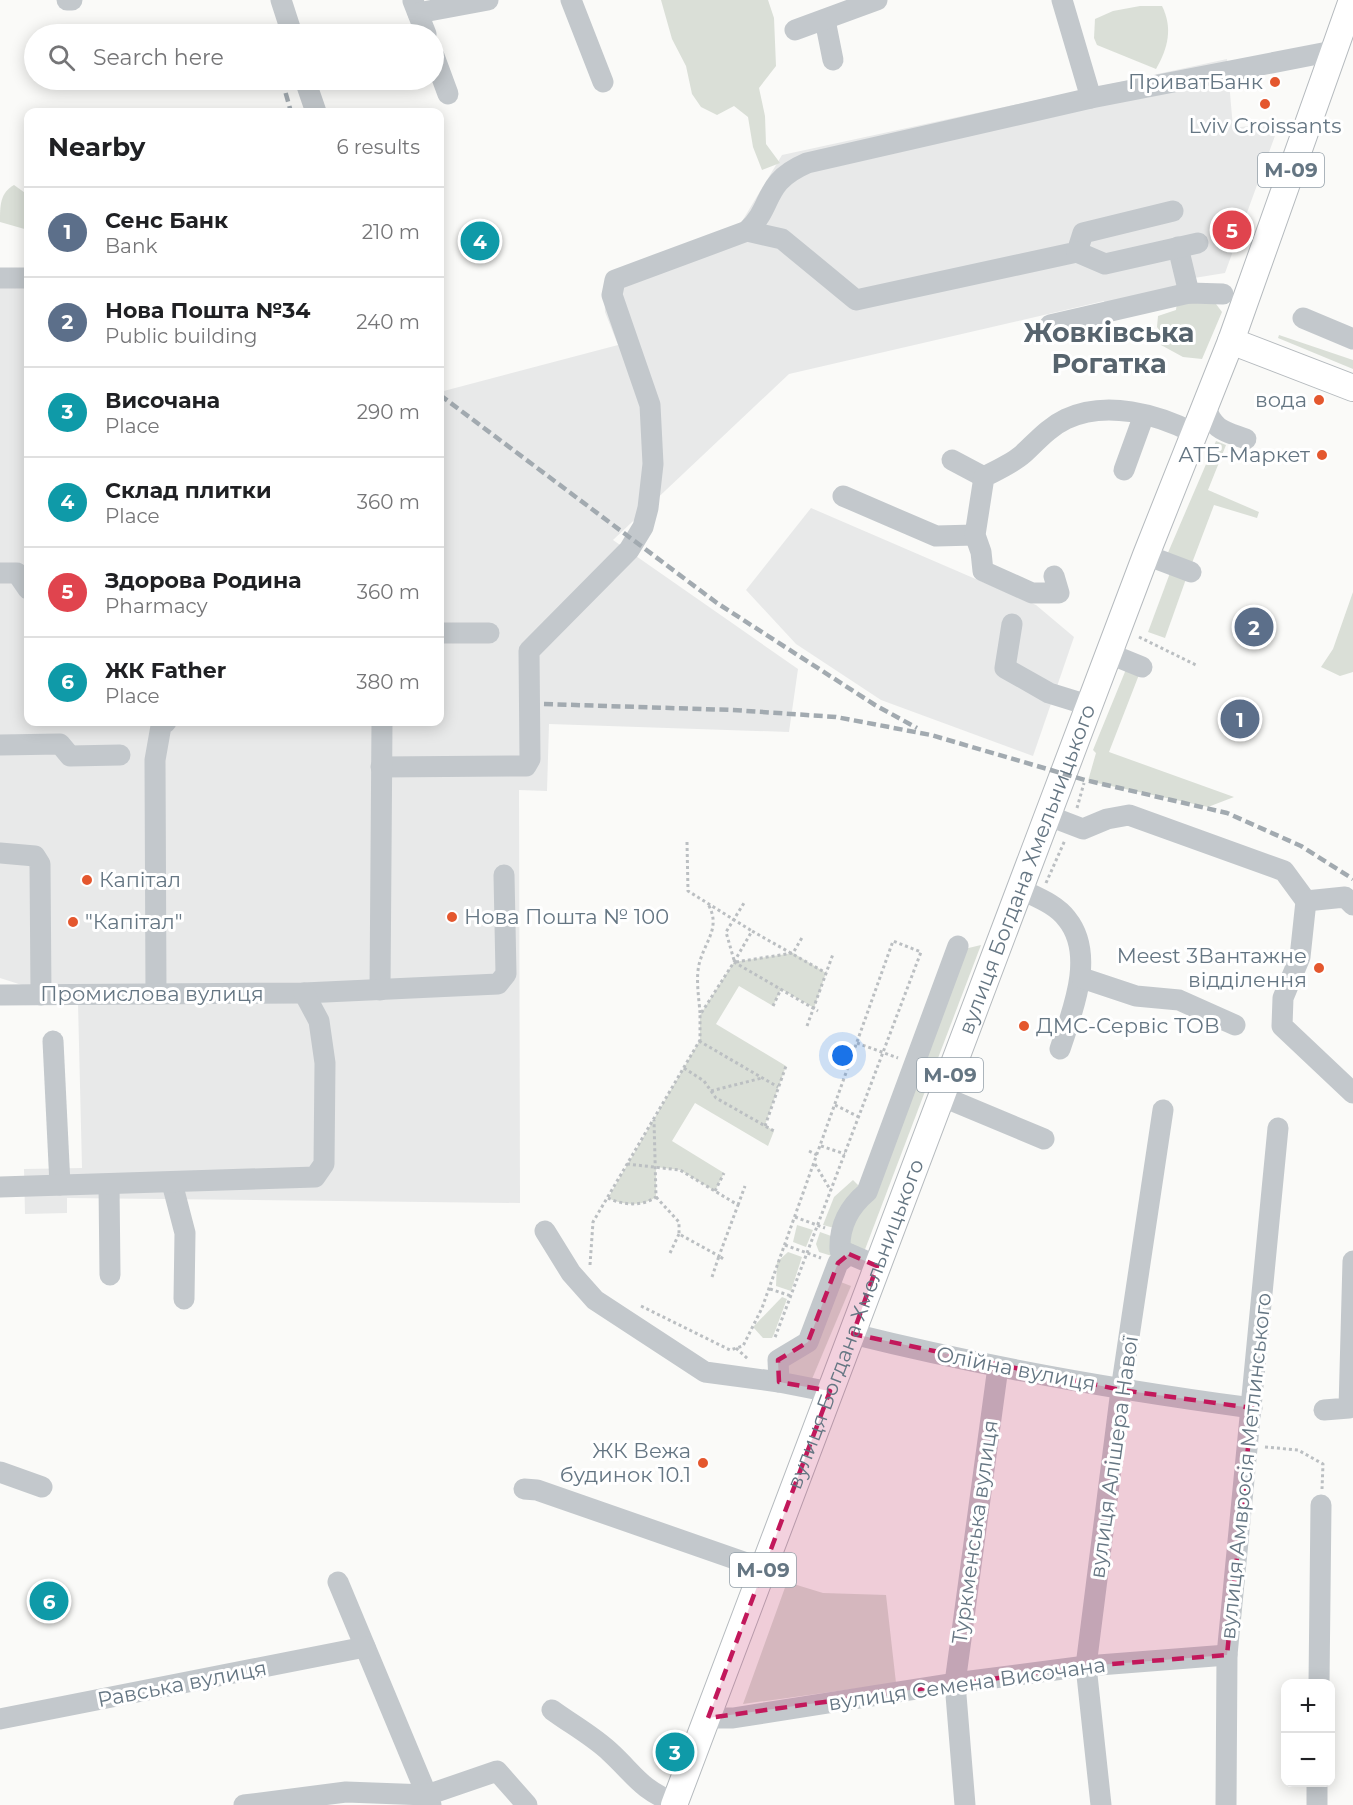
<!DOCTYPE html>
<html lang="en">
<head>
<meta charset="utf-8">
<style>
  body { margin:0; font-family:Montserrat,sans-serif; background:#f6f6f6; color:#202124 }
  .controls { position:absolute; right:18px; bottom:18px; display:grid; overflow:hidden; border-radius:12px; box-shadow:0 3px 15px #0003 }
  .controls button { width:54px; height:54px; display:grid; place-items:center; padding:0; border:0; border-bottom:2px solid #e0e0e0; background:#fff; color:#202124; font:30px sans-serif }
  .you { position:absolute; left:843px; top:1056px; width:21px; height:21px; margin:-15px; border:4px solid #fff; border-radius:50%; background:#1a73e8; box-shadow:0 0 0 9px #1a73e833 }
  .badge { display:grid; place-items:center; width:39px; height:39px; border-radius:50%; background:#e4572e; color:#fff; font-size:20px; font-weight:700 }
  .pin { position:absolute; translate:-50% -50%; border:3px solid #fff; box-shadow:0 2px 6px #0006 }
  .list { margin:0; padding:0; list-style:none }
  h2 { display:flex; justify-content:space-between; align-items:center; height:78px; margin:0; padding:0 24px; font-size:26px }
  h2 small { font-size:20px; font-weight:400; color:#757577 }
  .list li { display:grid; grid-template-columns:39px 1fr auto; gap:18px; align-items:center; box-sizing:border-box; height:90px; padding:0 24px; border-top:2px solid #e0e0e0 }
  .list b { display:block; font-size:22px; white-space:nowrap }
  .list p { margin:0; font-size:20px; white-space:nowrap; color:#757577 }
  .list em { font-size:20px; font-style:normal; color:#757577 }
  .icon { flex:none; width:33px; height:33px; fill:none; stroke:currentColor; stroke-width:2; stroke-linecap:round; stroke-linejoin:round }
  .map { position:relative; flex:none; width:1353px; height:1805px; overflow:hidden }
  .search { position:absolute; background:#fff; box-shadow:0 3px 15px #0003; left:24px; top:24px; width:420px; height:66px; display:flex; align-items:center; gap:15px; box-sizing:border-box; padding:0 21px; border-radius:33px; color:#757577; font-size:22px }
  .panel { position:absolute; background:#fff; box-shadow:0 3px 15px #0003; left:24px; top:108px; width:420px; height:618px; border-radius:12px }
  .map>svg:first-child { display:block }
</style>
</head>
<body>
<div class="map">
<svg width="1353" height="1805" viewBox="0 0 1353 1805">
  <rect width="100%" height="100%" fill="#fafaf8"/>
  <!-- built -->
  <g fill="#e8e9e9">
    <path d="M1227,59L1233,128L1280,122L1225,273L1194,278L1183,286L1105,305L1104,301L789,374L613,540L798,669L789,732L549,724L547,791L519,790L520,1203L67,1198V1213L25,1214L24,1169L82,1168L78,1003L0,978V271H28V722H440V392L618,345L605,312L604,287L735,233L782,155Z"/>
    <path d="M811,508L1036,605L1074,637L1033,756L881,700L796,644L746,590Z"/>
  </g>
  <!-- green -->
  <g fill="#dadfd7">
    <path d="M661,0H768L774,18L776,66L759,88L765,116L766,144L780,163L762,170L753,147L748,117L734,106L717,115L701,107L692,94L686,66L672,39Z"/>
    <path d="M1140,6H1162C1173,28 1168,48 1156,69L1097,45L1094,38L1095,19L1113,11Z"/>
    <path d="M14,185L28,195V230L0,222C0,205 0,193 14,185Z"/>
    <path d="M1177,302L1216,304L1222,312L1202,359L1183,357L1161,345L1162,334L1157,327L1158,316L1176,310Z"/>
    <path d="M1279,335L1353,360V369L1278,338Z"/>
    <path d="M1216,441L1226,445L1208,490L1259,512L1257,518L1214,505L1192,563L1167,555Z"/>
    <path d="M1170,573L1186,579L1165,638L1148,632Z"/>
    <path d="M1353,592V672L1340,676L1321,667L1333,649Z"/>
    <path d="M1129,662L1142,667L1109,752L1234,797L1208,807L1088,781L1096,753L1093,750Z"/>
    <path d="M981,945L935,1066L917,1060L956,951Z"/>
    <path d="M793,953L826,973L814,1008L781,989L773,1006L739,986L716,1024L786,1066L765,1125L774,1131L768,1146L695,1103L672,1141L724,1173L715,1191L680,1170L656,1167V1197C642,1207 622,1205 608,1198L700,1040V1015L734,962Z"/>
    <path d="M914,1068L932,1073L861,1260L839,1243Z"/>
    <path d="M853,1180L862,1189L838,1229L823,1225L834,1197Z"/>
    <path d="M797,1225L813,1230L806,1247L793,1242Z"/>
    <path d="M820,1232L834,1237L832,1256L819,1252L816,1244Z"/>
    <path d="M788,1252L802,1257L791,1291L776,1286L777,1262Z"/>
    <path d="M838,1281L851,1286L812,1379L787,1376V1358Z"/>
    <path d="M782,1297L787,1299L774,1334L772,1338H763L753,1327Z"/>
    <path d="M787,1582L823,1593L886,1595L896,1683L743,1704Z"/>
  </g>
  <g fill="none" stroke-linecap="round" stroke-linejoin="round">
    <!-- major casing -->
    <g stroke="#b5babe" stroke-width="28">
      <g id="major">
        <path d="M1231,341L1353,388"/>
        <path id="s1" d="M674,1805L1146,555L1231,341L1352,0"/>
      </g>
    </g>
    <!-- path -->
    <g stroke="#bbbfc2" stroke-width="3" stroke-dasharray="3 3" stroke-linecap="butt">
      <path d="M1139,637L1198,666"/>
      <path d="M1077,808L1084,783"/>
      <path d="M687,842L688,891L752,931"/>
      <path d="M1046,883L1065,840"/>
      <path d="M734,960L726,932L744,903"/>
      <path d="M734,962L752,931L826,973"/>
      <path d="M736,962L793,953L803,936"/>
      <path d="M773,1006L781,989"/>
      <path d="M700,1013C699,998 695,976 700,961C706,940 721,927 708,904"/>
      <path d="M807,1026L833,954"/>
      <path d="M699,1041L778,1087"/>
      <path d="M857,1043L898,1058"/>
      <path d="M684,1068L704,1081L716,1098L774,1131"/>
      <path d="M711,1091L762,1078"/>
      <path d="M835,1105L859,1117"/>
      <path d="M765,1126L786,1066"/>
      <path d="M821,1146L845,1154"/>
      <path d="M809,1151L817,1155"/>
      <path d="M627,1164L680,1170L738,1205L719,1256L679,1234V1222L656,1197"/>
      <path d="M815,1164L831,1191"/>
      <path d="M715,1191L724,1173"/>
      <path d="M608,1198C622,1205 642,1207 656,1197L654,1120"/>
      <path d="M738,1205L745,1186"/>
      <path d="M795,1217L825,1228"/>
      <path d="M785,1245L821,1258"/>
      <path d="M670,1253L679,1234"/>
      <path d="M590,1265L593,1222L700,1040V1015L734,962L818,1011"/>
      <path d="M712,1277L719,1256L725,1260"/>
      <path d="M770,1289L791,1296"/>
      <path d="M641,1306L730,1350L743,1346L762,1308L893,941L921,952L774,1340"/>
      <path d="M736,1348L748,1359"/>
      <path d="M1265,1447L1298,1450L1323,1464L1322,1489"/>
    </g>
    <!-- minor -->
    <g stroke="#c3c8cc" stroke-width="21">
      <path d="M67,0H72"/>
      <path d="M281,0L292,34"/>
      <path d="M571,0L603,82"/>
      <path d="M1062,0L1091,98"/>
      <path d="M413,1L426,34"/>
      <path d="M418,13L488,0"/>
      <path d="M825,20L833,60"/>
      <path d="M795,30L877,0"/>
      <path d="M434,56L448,94"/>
      <path d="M305,80L316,112"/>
      <path d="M747,231L782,239L856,300L1077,252L1083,233L1173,211"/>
      <path d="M1178,247L1189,293"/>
      <path d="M1077,252L1105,264L1198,243"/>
      <path d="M0,278H28"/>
      <path d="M1303,318L1353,339"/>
      <path d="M1050,325L1189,293L1223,294"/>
      <path d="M1205,406C1214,431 1224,431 1246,439"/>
      <path d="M952,460L984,477"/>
      <path d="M1124,470L1144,415"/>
      <path d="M843,496L936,536L975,535"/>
      <path d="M1146,555L1191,572"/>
      <path d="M0,573H17L28,589"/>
      <path d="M1054,576L1059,593H1032L983,571L981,552L975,535L984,477C997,470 1013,463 1023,454C1037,441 1049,427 1066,419C1106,400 1157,414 1194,433"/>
      <path d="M1012,624L1005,668L1049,693L1091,706"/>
      <path d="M440,633H489"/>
      <path d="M1110,654L1142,667"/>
      <path d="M0,745L60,744L70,756L120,755"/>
      <path d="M381,767L526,766L530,759L529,651L629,550L643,527L648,508L653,464L650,405L612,295L615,280L747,231C775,205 761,183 807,163L1091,98L1333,51"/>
      <path d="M1049,816L1083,829L1107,819L1129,815L1284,871L1306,901L1300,957L1283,998L1282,1026L1353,1093"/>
      <path d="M0,853L35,856L40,864L41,995"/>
      <path d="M1020,889C1036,897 1056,904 1067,919C1096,955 1072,1012 1060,1049"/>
      <path d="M1306,901L1345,897L1353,905"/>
      <path d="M1082,978L1136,996L1179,1000L1235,1025"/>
      <path d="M380,990L382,722"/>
      <path d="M156,994L155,760L161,726L166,722"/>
      <path d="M0,995L304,993L498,984L506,974L504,875"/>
      <path d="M53,1041L60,1185"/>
      <path d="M941,1096L1044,1139"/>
      <path d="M172,1183L185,1233L184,1299"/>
      <path d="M109,1185L110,1275"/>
      <path d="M0,1187L315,1177L324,1164L325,1063L319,1021L304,993"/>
      <path d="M545,1231L571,1273L595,1300L705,1372L779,1382"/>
      <path d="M877,1266L840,1250C839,1226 849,1207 867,1192L958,946"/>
      <path d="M853,1334C985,1367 1118,1390 1252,1408"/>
      <path d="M830,1392L779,1382L778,1360L808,1342L838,1263L849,1254"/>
      <path d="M1324,1410L1349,1408L1353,1261"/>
      <path d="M0,1472L42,1487"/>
      <path d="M524,1489L537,1490L764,1569"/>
      <path d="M338,1582L431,1805"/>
      <path d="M1319,1684L1321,1505"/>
      <path d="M552,1710C571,1724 593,1736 610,1752C635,1775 640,1789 675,1803"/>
      <path d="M708,1718H733L955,1683L1086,1666L1227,1655"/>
      <path d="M0,1719L365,1647"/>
      <path d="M244,1805L346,1792L427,1795L497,1771L527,1805"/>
      <path d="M965,1805L955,1683L998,1367"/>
      <path d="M1101,1805L1086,1666L1121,1390L1163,1110"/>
      <path d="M1226,1805L1227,1655L1278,1128"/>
      <path d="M1317,1805V1782"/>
    </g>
    <!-- major -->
    <use href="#major" stroke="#fff" stroke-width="26"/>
    <!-- rail -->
    <g stroke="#a2aab0" stroke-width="4.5" stroke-dasharray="9 4.5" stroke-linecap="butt">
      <path d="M282,80L291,112"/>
      <path d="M440,395L717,603L875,705L917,728"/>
      <path d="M544,704L733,710L836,717L931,735L1085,780L1227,813L1301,846L1353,879"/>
    </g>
  </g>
  <!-- marked area -->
  <path fill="#c2185b" fill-opacity="0.2" stroke="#c2185b" stroke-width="4.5" stroke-dasharray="12 8" stroke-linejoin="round" d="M849,1254L877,1266L853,1334L1121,1390L1252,1408L1227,1655L1086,1666L708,1718L830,1391L779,1382L778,1360L808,1342L838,1263Z"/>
  <!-- markers -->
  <g fill="#e4572e" stroke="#fff" stroke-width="2">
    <circle cx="1275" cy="82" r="6"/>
    <circle cx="1265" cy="104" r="6"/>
    <circle cx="1319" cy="400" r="6"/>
    <circle cx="1322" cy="455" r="6"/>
    <circle cx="87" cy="880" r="6"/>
    <circle cx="452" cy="917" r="6"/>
    <circle cx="73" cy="922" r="6"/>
    <circle cx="1319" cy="968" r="6"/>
    <circle cx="1024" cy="1026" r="6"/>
    <circle cx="703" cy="1463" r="6"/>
  </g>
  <g text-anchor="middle" stroke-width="6" stroke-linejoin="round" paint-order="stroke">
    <!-- shield labels -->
    <g fill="#fff" stroke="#939fa8" stroke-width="1.5">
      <rect x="1258" y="153" width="66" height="34" rx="4.5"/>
      <rect x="917" y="1058" width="66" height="34" rx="4.5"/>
      <rect x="730" y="1553" width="66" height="34" rx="4.5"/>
    </g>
    <g font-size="20" font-weight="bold" fill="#657683">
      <text x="1291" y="177">М-09</text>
      <text x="950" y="1082">М-09</text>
      <text x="763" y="1577">М-09</text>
    </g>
    <!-- poi labels -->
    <g font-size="21" fill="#657683" stroke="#fff" text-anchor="end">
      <text x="1263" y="89">ПриватБанк</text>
      <text x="1265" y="133" text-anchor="middle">Lviv Croissants</text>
      <text x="1307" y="407">вода</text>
      <text x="1310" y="462">АТБ-Маркет</text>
      <text x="99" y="887" text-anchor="start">Капітал</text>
      <text x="464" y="924" text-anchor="start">Нова Пошта № 100</text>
      <text x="85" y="929" text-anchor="start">"Капітал"</text>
      <text x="1307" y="963">Meest 3Вантажне<tspan x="1307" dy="24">відділення</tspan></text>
      <text x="1036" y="1033" text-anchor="start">ДМС-Сервіс ТОВ</text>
      <text x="691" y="1458">ЖК Вежа<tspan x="691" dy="24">будинок 10.1</tspan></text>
    </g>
    <!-- street labels -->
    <g font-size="21" fill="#657683" stroke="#fff">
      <text dy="7" stroke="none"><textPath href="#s1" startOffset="1000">вулиця Богдана Хмельницького</textPath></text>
      <text x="152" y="1001">Промислова вулиця</text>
      <text dy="7" stroke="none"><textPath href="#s1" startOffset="514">вулиця Богдана Хмельницького</textPath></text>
      <text transform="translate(1016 1369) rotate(11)" y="7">Олійна вулиця</text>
      <text transform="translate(1114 1457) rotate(-82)" y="7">вулиця Алішера Навої</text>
      <text transform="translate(1246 1466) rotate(-84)" y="7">вулиця Амвросія Метлинського</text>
      <text transform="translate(975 1532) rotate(-82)" y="7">Туркменська вулиця</text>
      <text transform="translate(182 1684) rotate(-11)" y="7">Равська вулиця</text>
      <text transform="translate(967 1684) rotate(-8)" y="7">вулиця Семена Височана</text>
    </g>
    <!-- district labels -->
    <g font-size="27" font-weight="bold" fill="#57646e" stroke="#fff">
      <text x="1109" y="342">Жовківська<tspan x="1109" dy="31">Рогатка</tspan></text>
    </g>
  </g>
</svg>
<div class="controls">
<button>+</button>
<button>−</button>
</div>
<div class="you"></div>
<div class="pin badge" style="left:1240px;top:719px;background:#5c6f8a">1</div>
<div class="pin badge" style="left:1254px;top:627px;background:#5c6f8a">2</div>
<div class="pin badge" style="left:675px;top:1752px;background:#0f9aa8">3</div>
<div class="pin badge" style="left:480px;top:241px;background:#0f9aa8">4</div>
<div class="pin badge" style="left:1232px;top:230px;background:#e0444e">5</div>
<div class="pin badge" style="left:49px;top:1601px;background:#0f9aa8">6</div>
<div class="search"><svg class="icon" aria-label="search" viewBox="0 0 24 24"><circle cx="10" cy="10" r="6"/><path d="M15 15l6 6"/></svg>Search here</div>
<section class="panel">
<h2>Nearby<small>6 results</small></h2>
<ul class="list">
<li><span class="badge" style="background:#5c6f8a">1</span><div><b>Сенс Банк</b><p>Bank</p></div><em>210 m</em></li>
<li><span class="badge" style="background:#5c6f8a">2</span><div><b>Нова Пошта №34</b><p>Public building</p></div><em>240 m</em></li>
<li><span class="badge" style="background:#0f9aa8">3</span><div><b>Височана</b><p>Place</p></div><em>290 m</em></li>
<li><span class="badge" style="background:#0f9aa8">4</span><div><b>Склад плитки</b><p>Place</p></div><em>360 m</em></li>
<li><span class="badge" style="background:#e0444e">5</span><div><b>Здорова Родина</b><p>Pharmacy</p></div><em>360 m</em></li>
<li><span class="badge" style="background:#0f9aa8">6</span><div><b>ЖК Father</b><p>Place</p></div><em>380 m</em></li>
</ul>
</section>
</div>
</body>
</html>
